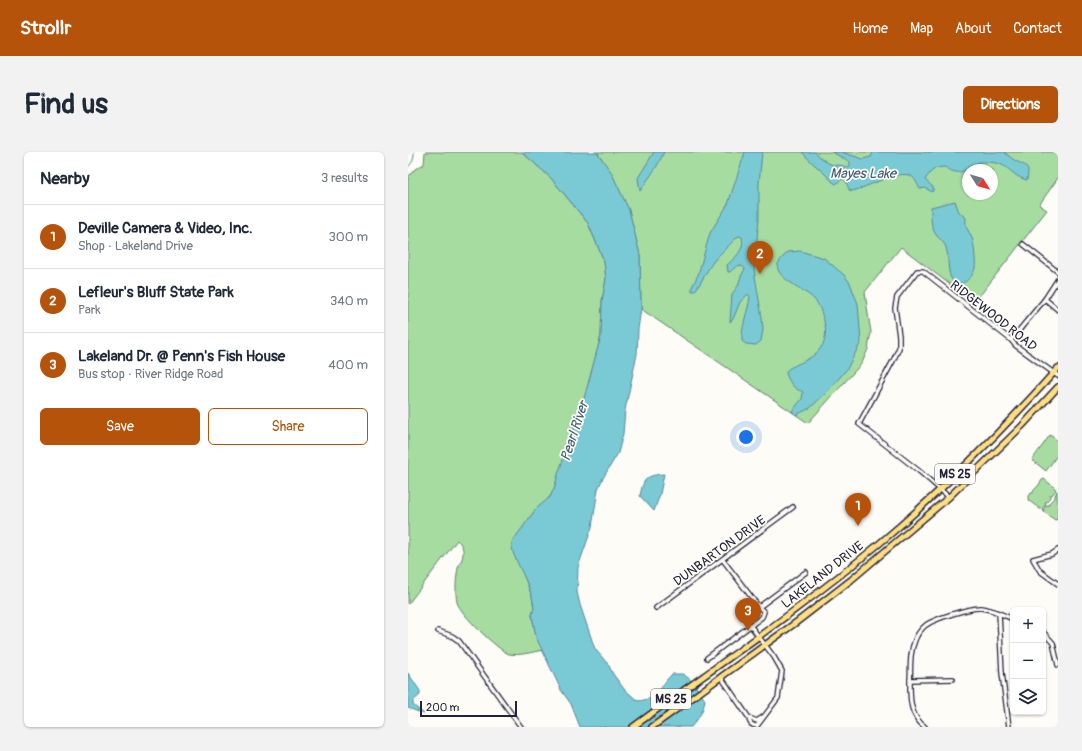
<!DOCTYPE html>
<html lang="en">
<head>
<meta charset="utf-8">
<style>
  body { margin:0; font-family:Pangolin,sans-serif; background:#f2f2f3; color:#1f2937 }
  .controls { position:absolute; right:12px; bottom:12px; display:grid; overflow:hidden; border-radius:6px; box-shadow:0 1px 3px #0004 }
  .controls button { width:36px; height:36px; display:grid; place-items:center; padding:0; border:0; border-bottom:1px solid #e0e1e3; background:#fff; color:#1f2937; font:20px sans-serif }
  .compass { position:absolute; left:554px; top:12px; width:36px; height:36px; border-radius:50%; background:#fff; box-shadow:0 1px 3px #0004; rotate:127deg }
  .scale { position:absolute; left:12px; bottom:10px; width:97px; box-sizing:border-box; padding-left:4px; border:2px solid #22223b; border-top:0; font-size:11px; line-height:14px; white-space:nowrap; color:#22223b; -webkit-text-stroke:3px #fdfcf7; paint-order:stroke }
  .you { position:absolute; left:338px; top:285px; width:14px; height:14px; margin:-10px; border:3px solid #fff; border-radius:50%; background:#1a73e8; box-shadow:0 0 0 6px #1a73e833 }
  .badge { display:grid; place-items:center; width:26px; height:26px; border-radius:50%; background:#b45309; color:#fff; font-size:13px; font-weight:700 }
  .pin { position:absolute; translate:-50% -33px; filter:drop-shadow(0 1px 2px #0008) }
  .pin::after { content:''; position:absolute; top:21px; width:14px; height:12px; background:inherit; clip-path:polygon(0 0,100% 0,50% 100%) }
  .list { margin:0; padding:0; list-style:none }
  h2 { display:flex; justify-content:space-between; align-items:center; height:52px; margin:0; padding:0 16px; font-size:17px }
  h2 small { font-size:13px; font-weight:400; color:#747a83 }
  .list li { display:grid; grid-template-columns:26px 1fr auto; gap:12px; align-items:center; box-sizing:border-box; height:64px; padding:0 16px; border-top:1px solid #e0e1e3 }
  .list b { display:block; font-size:15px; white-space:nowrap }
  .list p { margin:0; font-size:13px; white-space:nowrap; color:#747a83 }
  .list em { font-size:13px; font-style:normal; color:#747a83 }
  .actions { display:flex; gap:8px; padding:12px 16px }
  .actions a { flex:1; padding:9px 0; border:1px solid #b45309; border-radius:6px; text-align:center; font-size:14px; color:#b45309 }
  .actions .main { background:#b45309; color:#fff }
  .icon { flex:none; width:22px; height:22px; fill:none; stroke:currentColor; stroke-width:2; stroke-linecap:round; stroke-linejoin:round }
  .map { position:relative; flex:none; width:650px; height:575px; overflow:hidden; border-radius:6px }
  header { display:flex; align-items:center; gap:24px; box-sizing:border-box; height:56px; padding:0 20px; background:#b45309; color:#fff }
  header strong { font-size:19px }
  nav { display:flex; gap:22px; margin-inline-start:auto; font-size:14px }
  .intro { display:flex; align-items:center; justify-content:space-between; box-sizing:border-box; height:96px; padding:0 24px }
  h1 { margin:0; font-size:28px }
  .button { padding:10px 18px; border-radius:6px; background:#b45309; color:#fff; font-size:14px; font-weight:700 }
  main { display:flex; gap:24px; padding:0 24px }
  aside { flex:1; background:#fff; border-radius:6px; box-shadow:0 1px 3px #0004 }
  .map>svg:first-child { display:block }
</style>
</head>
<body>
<header>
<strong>Strollr</strong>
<nav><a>Home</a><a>Map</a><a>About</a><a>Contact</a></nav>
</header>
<div class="intro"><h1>Find us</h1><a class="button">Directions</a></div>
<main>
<aside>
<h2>Nearby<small>3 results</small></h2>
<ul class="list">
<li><span class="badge">1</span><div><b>Deville Camera &amp; Video, Inc.</b><p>Shop · Lakeland Drive</p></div><em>300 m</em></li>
<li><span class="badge">2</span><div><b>Lefleur's Bluff State Park</b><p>Park</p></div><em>340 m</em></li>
<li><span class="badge">3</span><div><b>Lakeland Dr. @ Penn's Fish House</b><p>Bus stop · River Ridge Road</p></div><em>400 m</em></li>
</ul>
<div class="actions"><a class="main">Save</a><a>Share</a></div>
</aside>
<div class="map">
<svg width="650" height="575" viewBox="0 0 650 575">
  <rect width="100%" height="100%" fill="#fdfcf7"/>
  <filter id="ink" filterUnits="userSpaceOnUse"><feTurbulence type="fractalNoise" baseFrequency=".025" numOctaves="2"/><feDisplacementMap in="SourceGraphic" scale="8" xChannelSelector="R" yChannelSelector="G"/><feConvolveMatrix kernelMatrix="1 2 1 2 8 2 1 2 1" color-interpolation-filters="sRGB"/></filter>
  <g filter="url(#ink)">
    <!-- green -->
    <g fill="#a6dca0" stroke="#647f6e" fill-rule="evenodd">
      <path d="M17,0H114L143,26L180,71L196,109L198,127L194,149L193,184L178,241L145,340L137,351L128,357L118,371L113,416L124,444L126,456L124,463L128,485L135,498C124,500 112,504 101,502C91,499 51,461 49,450C47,441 48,425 50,416C51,412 55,407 55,402C56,397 53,391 49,388L0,452V25L7,17L16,12Z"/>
      <path d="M189,0H650V26L631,53L639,58L566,151L493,95L457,140L460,162L463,180L460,197L454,211L400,271L233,157L232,103L221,59L203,20ZM560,18H584V42H560Z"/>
      <path d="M642,283L650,289V302L638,319L624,308Z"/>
      <path d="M636,327L647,336L648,338L644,343H642V345L639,350H637L638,352L634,357H632L620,348V346L623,341H625V339L630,334L634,328Z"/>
      <path d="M649,339L650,367L647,368L636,360L635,358L639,353H641V351L646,346Z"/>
    </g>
    <!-- water -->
    <g fill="#7acad6" stroke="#578798">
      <path d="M114,0H189L203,20L221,58L232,103L233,157L230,177L229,202L217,258L215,282L210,301L195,326L190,337L184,375L170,415L169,440L172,453L187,497L200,512L205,522L216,537L230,549C250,547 251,535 264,522H275L284,529L297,548C295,560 291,566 283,575H172L163,552L153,538L128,485L124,463L126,456L124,444L119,431L106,403L104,396V390L128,357L142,345L147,334L150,322L174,254L193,184L194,149L198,127L196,109L180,71L143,26Z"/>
      <path d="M246,0H256L249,14L232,39L230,26Z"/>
      <path d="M337,0H354L351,31V66L346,118L354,166L355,177L353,189L348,193L338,192L334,189C333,175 340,159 342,145L340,142L332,150L325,167L322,170L324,142L330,134L333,124L337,117C332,110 327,115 322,120H320L319,113C327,106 337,98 334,85L331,84L329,85C322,93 312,101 305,110C298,119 294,130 287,139H284V135L290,123L302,81L320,52Z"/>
      <path d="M394,0H407C412,5 419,12 426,13C432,13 434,13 439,16L442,14V10L424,0H433L455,7L463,5L465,0H596C600,3 605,8 610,10C621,15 621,15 619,28C608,26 604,18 594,13C588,10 579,10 572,10C558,17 552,26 537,15C527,15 522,19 517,28L525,35V39L524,40L517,36L512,37C509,32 508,27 503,24C490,17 459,36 444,39L441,38C438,29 437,23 428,32C423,29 422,27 418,23C410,15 401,9 394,0Z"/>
      <path d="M547,49L551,60L558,66C557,77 560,77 564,86C566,90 568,111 567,116C565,125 553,137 545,129C538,122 542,103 537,93C535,90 532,87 529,84C522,75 523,65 523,55Z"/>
      <path d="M392,99L416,106L436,123L442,131L450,152L453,190L439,217L418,241L402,256L388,263L384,259L394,247L395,240C392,238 389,238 387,236C384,234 378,224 378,220C380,211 427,208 416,169C414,162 411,152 406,147C398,138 365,125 370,112C372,107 377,103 380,100Z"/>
      <path d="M256,322L252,342L246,359L232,344C235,327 238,323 256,322Z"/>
      <path d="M0,521L12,539V543L5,549V553L16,562L0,556Z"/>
    </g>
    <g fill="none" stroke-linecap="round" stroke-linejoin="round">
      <!-- stream -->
      <path stroke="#578798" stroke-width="1" d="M0,15C5,10 6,7 6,0"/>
      <!-- minor casing -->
      <g stroke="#22223b" stroke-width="6">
        <g id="minor">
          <path d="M615,92L650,120"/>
          <path d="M637,147L650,158"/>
          <path d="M603,188L637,147L650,127"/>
          <path d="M541,345L511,319L451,272L485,209L491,196V184L487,156L489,145L509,119H515L603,188L607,193L650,224"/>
          <path d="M650,398L644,402L625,407L632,419L650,432"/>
          <path d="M315,408L351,455"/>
          <path d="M248,456L385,355"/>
          <path d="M591,461L594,521L601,575"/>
          <path d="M30,479L44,484L51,489L113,575"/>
          <path d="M635,480L645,491L650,513"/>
          <path d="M299,506L354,465L356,460L351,455L398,420"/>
          <path d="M313,525L341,566C341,571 344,574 349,574L370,546L374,519L366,505L342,473"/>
          <path d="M502,528L545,527"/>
          <path d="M341,566L349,569L355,565"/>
          <path d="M517,575C502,564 502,548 502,531C503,516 501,502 507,488C509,483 513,477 518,473C526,467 563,455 573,456C584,457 595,463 605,467"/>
        </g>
      </g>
      <!-- highway casing -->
      <g stroke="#22223b" stroke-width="8">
        <g id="highway">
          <path d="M225,575C307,515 393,457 472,391C535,338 595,278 650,216"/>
          <path d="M244,575L390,469L443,428L541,345L614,274L650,235"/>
        </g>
      </g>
      <!-- minor -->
      <use href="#minor" stroke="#fdfcf7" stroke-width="3.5"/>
      <!-- highway -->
      <use href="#highway" stroke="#ffdf80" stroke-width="5"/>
    </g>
  </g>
  <g text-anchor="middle" stroke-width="3.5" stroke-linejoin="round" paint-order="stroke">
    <!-- shield labels -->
    <g fill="#fdfcf7" stroke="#646373" stroke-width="1">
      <rect x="527" y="312" width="40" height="20" rx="3"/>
      <rect x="243" y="537" width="40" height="20" rx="3"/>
    </g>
    <g font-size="12" font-weight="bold" fill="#22223b">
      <text x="547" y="326">MS 25</text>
      <text x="263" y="551">MS 25</text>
    </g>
    <!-- street labels -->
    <g font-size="13" fill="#22223b" stroke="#fdfcf7">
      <text transform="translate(586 163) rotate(38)" y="5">RIDGEWOOD ROAD</text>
      <text transform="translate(311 398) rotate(-36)" y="5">DUNBARTON DRIVE</text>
      <text transform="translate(414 422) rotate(-38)" y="5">LAKELAND DRIVE</text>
    </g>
    <!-- water labels -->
    <g font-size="14" font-style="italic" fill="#415d71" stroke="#fdfcf7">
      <text x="455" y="26">Mayes Lake</text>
      <text transform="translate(166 279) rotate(-72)" y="5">Pearl River</text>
    </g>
  </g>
</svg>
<div class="controls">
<button>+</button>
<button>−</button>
<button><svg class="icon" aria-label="layers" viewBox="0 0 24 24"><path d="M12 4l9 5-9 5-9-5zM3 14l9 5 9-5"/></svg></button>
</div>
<svg class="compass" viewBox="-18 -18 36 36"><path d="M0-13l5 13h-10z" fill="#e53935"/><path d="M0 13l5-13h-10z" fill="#747a83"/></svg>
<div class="scale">200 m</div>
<div class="you"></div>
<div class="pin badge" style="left:450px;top:374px">1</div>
<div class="pin badge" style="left:352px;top:122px">2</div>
<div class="pin badge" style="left:340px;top:479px">3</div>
</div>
</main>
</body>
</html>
